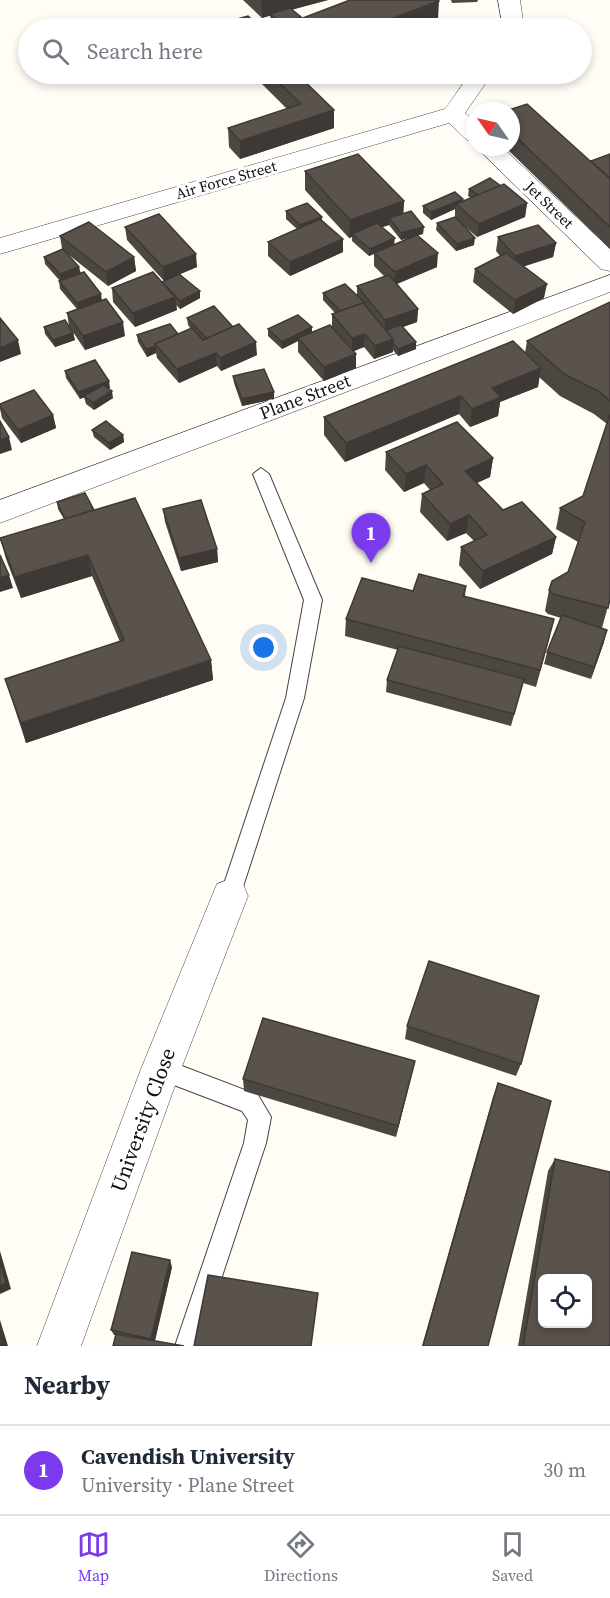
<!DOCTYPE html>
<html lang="en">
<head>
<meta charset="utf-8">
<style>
  body { margin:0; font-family:"Source Serif 4",serif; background:#f6f6f7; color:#1f2937 }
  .controls { position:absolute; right:18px; bottom:18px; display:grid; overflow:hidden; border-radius:9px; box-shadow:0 3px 9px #0003 }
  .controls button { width:54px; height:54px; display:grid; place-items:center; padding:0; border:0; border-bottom:2px solid #e0e1e3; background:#fff; color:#1f2937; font:30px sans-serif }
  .compass { position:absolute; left:466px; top:102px; width:54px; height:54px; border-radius:50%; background:#fff; box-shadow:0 3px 9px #0003; rotate:304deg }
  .you { position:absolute; left:264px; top:648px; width:21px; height:21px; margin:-15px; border:4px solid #fff; border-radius:50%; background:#1a73e8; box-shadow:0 0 0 9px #1a73e833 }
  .badge { display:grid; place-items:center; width:39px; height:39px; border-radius:50%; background:#7c3aed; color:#fff; font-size:20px; font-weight:700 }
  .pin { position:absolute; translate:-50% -50px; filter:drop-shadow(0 2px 3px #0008) }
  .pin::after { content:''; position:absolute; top:32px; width:21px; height:18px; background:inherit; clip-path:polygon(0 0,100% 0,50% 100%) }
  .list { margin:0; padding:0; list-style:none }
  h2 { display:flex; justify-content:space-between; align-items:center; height:78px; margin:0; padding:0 24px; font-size:26px }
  h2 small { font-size:20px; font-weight:400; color:#747a83 }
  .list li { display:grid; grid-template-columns:39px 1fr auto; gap:18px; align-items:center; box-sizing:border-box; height:90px; padding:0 24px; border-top:2px solid #e0e1e3 }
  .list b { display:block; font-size:22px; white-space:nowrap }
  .list p { margin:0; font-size:20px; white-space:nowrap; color:#747a83 }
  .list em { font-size:20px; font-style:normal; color:#747a83 }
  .icon { flex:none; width:33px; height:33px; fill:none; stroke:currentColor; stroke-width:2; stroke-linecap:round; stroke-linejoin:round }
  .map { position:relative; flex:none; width:610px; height:1346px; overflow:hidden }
  .search { position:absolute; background:#fff; box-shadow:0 3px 9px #0003; left:18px; right:18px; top:18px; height:66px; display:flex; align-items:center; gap:15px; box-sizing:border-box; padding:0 21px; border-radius:33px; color:#747a83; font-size:22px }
  .sheet { height:168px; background:#fff }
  nav { display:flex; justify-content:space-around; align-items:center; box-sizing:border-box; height:84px; border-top:2px solid #e0e1e3; background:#fff; font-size:16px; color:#747a83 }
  nav a { display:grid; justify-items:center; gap:3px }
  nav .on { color:#7c3aed }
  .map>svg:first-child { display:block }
</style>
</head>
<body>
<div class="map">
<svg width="610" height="1346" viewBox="0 0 610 1346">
  <rect width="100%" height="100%" fill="#fffdf5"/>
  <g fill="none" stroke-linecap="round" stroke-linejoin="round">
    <!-- lane casing -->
    <g stroke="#444" stroke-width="2">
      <g id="lane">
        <path d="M261,468L269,474L322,600L304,698L240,896L237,902L230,905L223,902L220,896L286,698L304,600L253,474Z"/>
        <path d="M161,1058L258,1095L271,1117L266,1143L199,1346H175L244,1143L248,1120L242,1111L153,1077L150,1069L153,1061Z"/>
      </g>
    </g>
    <!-- street casing -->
    <g stroke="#444" stroke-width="1">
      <g id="street">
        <path d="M498,0H520L524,28H503Z"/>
        <path d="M470,74H492L465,113L475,122V142L467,140L449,123L0,254V238L445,109Z"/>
        <path d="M476,147H502L610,249V271L601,269Z"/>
        <path d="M610,275V292L0,523V500Z"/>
        <path d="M230,879L243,884L248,896L181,1069L81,1346H37L141,1069L212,896L217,884Z"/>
      </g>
    </g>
    <!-- lane -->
    <use href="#lane" fill="#fff" fill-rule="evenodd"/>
    <!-- street -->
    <use href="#street" fill="#fff" fill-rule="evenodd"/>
  </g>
  <!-- wall -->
  <g fill="#4d4742" fill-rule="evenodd">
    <path d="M243,0H328L292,9L301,18L438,19L413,28H279L271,21L270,15L262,18Z"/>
    <path d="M451,0H478L477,2L452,3Z"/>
    <path d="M252,74H297L334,110V128L240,159L229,147L228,128L287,109Z"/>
    <path d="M511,111L590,161L610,154V249L505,147H511Z"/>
    <path d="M305,171L404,201L403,214L423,234L418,235L437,267L397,284L418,309L417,322L403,327L416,349L398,356L393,350V352L374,359L364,347L353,351L356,368L324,381L298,352V341L282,349L268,336V329L312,327V332L332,327V314L335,313L323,300V293L357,295V286L385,277L374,266V254L369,256L352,241V237L349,238L305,190ZM389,225L401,240L408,238L394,244L382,227Z"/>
    <path d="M469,189L527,203L525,217L477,237L458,221L474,245L456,251L436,230L437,223L455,217V209L431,220L423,213V206L463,201L471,198L468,196Z"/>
    <path d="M286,211L322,217V220L343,252L290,276L268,256V242L297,229L286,219Z"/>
    <path d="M125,227L197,267L180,274L200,298L180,309L176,305L177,310L135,327L113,302L112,288L162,282L164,281L127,240Z"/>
    <path d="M60,236L134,257L136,271L108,286L69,255L80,274L102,301L125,336L85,350L69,326L67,313L77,309L60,289L59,281H60L45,264L44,257L62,249Z"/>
    <path d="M498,237L556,243L553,257L524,266L544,298L513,314L473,282L475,269L500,256L496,251Z"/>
    <path d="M610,302V599L602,628L604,642L591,679L544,664L547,652L561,618L548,614L545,611L549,590L568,572L578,542L556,529L560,508L583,496L607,424L594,414L560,396L539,377L538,387L500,402L498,416L470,427L459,414L345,462L324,435V417L525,353L527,341Z"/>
    <path d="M187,318L257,355L221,371L217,366L179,383L157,358L156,353L147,357L138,342L137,335L178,334L191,329L188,325Z"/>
    <path d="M44,327L73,333L75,340L55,347L45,334Z"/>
    <path d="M65,371L110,388L108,389L113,398L94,410L86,404L84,397L80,399L66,378Z"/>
    <path d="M233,376L274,399L242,406L234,383Z"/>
    <path d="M0,404L53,415L56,428L21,443L2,418L0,409Z"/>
    <path d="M92,430L123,435L124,442L110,450L94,437Z"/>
    <path d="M386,452L493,458L490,477L477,483L503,510L556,537L552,554L480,589L459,565L461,547L474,541L466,533L447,541L420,512L422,494L430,490L424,483L404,492L385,470Z"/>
    <path d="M57,502L94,510L211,660L213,680L26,743L5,679L120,642L92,576L21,598L6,559L0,538L64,519L58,509Z"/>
    <path d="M163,509L217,549L218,562L181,571L165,522Z"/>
    <path d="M466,586L465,596L550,636L536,687L523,683L511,726L386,692L387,680L398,650L345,636L346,619L413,591Z"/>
    <path d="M407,1026L521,1064L516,1076L405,1039Z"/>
    <path d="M412,1073L396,1137L244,1091L243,1079Z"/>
    <path d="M498,1083L488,1346H422L493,1097Z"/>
    <path d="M555,1159L610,1346H518L548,1171Z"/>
    <path d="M172,1267L155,1341L114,1335L111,1330Z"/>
  </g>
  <!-- shaded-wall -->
  <g fill="#3f3936">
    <path d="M261,0H328L262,18Z"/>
    <path d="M439,1L438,19L413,28H367Z"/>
    <path d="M301,17V24L281,28V23Z"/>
    <path d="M334,110V128L240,159V141Z"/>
    <path d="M463,199L462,206L456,204L455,209L431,220V212Z"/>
    <path d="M404,201L403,220L389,218V225L355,236L352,234V237L349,238L350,220Z"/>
    <path d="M527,203L525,217L477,237L479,224Z"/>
    <path d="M322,217L321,224L300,232V225Z"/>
    <path d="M424,227L423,234L401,240V233Z"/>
    <path d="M395,238L394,245L369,256L370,249Z"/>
    <path d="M475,238L474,245L456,251L457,244Z"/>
    <path d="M343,239V252L290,276V262Z"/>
    <path d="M556,243L553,257L513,270L515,256Z"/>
    <path d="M438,253L437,267L394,285L395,272Z"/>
    <path d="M196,254L197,267L164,281L163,267Z"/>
    <path d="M134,257L136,271L108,286L106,272Z"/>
    <path d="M79,267L81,274L61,282L60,274Z"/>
    <path d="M547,284L544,298L513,314L515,300Z"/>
    <path d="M200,291V298L180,309V301Z"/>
    <path d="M101,294L102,301L78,310L77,303Z"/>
    <path d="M175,297L177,310L135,327L133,313Z"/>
    <path d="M418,309L417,322L385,333V320Z"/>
    <path d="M123,322L125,336L85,350L83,336Z"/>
    <path d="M312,327V334L298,338V341L282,349V342Z"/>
    <path d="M73,333L75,340L55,347L53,340Z"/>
    <path d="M365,334L364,347L352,352V338Z"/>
    <path d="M393,339V352L374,359L375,346Z"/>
    <path d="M18,340L21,354L0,362V348Z"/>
    <path d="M256,342L257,355L221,371L220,358Z"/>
    <path d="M416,342V349L398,356V349Z"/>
    <path d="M156,346V353L147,357L146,349Z"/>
    <path d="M216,353L217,366L179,383L177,369Z"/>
    <path d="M356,354V368L324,381V367Z"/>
    <path d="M541,368L538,387L500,402L498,416L470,427L472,409L492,388Z"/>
    <path d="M109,381L110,388L80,399L78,392Z"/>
    <path d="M112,391L113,398L94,410L93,403Z"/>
    <path d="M274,392V399L242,406V399Z"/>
    <path d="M461,396L459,414L345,462L346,443Z"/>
    <path d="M53,415L56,428L21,443L18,430Z"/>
    <path d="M123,435L124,442L110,450L109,443Z"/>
    <path d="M9,437L12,450L0,454V440Z"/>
    <path d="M493,458L490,477L463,489L465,471Z"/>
    <path d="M426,465L424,483L404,492L406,474Z"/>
    <path d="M469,515L466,533L447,541L450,524Z"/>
    <path d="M556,537L552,554L480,589L483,571Z"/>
    <path d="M217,549L218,562L181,571L179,558Z"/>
    <path d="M88,555L92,576L21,598L15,577Z"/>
    <path d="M9,575L13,588L0,592V578Z"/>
    <path d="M607,630L604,642L591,679L594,667Z"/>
    <path d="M211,660L213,680L26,743L21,723Z"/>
    <path d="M415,1061L396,1137L398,1126Z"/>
    <path d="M0,1251L11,1289L0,1294Z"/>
    <path d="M170,1260L172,1267L154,1344L151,1339Z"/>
    <path d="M0,1320L8,1346H0Z"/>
  </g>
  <!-- building -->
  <g fill="#5a524d" stroke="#3f3936" stroke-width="1.5" fill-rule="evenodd">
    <path d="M350,0H438L439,1L367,28H281L279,27Z"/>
    <path d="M290,8L301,17L281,23L270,14Z"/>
    <path d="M248,16L261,28H204Z"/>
    <path d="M270,74H297L334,110L240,141L228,128L301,104Z"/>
    <path d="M527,104L610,179V227L511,132V111H506Z"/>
    <path d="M358,154L404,201L350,220L305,171Z"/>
    <path d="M610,154V178L591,161Z"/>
    <path d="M490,178L501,186L478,195L469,189Z"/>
    <path d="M504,184L527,203L479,224L456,204Z"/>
    <path d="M455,192L463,199L431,212L423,206Z"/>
    <path d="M307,203L322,217L300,225L286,211Z"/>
    <path d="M411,211L424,227L401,233L389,218Z"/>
    <path d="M159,214L196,254L163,267L125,227Z"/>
    <path d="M455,217L475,238L457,244L437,223Z"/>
    <path d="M320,219L343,239L290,262L268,242Z"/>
    <path d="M89,222L134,257L106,272L60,236Z"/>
    <path d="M377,223L395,238L370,249L352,234Z"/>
    <path d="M538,225L556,243L515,256L498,237Z"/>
    <path d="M417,235L438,253L395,272L374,253Z"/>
    <path d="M63,249L79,267L60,274L44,257Z"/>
    <path d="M506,253L547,284L515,300L475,269Z"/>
    <path d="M84,272L101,294L77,303L59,281Z"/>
    <path d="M153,272L175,297L133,313L112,288Z"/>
    <path d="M179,274L200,291L180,301L162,282Z"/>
    <path d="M389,275L418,309L385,320L357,286Z"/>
    <path d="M345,284L365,303L364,304L363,303L340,311L323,293Z"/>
    <path d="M106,299L123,322L83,336L67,313Z"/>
    <path d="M610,302V401L600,392L564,374L527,341Z"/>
    <path d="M363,303L393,339L375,346L365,334L352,338L332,314Z"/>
    <path d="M214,306L233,327L207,339L187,318Z"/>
    <path d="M298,315L312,327L282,342L268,329Z"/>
    <path d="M0,318L18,340L0,348Z"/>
    <path d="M65,320L73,333L53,340L44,327Z"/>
    <path d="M170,324L178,334L155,344L156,346L146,349L137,335Z"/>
    <path d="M239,324L256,342L220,358L216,353L177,369L155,344L192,328L203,340Z"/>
    <path d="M330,325L356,354L324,367L298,338Z"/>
    <path d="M401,325L416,342L398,349L393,343V339L386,330Z"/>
    <path d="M513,341L541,368L492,388L501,397L472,409L461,396L346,443L324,417Z"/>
    <path d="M95,360L109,381L78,392L65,371Z"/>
    <path d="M264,369L274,392L242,399L233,376Z"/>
    <path d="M103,385L112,391L93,403L84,396Z"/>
    <path d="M34,390L53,415L18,430L0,406V404Z"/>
    <path d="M610,414V599L608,608L553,594L549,590L552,581L568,572L585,522L560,508L583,496Z"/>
    <path d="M0,421L9,437L0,440Z"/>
    <path d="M106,421L123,435L109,443L92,430Z"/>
    <path d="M457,422L493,458L465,471L503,510L522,502L556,537L483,571L461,547L487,535L469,515L450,524L422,494L443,484L426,465L406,474L386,452Z"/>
    <path d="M85,493L94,510L65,519L57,502Z"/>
    <path d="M135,498L211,660L21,723L5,679L124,640L88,555L15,577L0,538Z"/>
    <path d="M201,500L217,549L179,558L163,509Z"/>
    <path d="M0,555L9,575L0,578Z"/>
    <path d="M419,574L466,586L463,596L554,619L540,670L346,619L362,578L413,591Z"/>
    <path d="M562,615L607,630L594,667L547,652Z"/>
    <path d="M399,646L524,679L514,714L387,680Z"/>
    <path d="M429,961L539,996L521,1064L407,1026Z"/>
    <path d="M263,1018L415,1061L398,1126L243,1079Z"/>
    <path d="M498,1083L551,1101L488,1346H423Z"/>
    <path d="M555,1159L610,1172V1346H523ZM543,1278H588V1323H543Z"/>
    <path d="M132,1252L170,1260L151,1339L111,1330Z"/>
    <path d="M0,1261L6,1283L0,1286Z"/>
    <path d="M208,1275L318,1293L311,1346H194Z"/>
    <path d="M0,1332L3,1343L0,1344Z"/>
    <path d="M116,1334L184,1346H113Z"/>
  </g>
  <g text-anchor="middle" stroke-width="6" stroke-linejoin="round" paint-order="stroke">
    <!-- far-street labels -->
    <g font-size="15" fill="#111" stroke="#fff">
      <text transform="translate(226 180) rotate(-16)" y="5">Air Force Street</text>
      <text transform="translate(549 205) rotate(44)" y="5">Jet Street</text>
    </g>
    <!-- street labels -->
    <g font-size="18" fill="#111" stroke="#fff">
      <text transform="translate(305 397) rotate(-21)" y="6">Plane Street</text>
    </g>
    <!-- near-street labels -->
    <g font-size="21" fill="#111" stroke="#fff">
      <text transform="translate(143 1120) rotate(-70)" y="7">University Close</text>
    </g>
  </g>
</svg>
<div class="controls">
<button><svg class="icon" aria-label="locate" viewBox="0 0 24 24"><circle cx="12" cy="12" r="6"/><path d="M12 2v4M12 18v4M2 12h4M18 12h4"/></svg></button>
</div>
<svg class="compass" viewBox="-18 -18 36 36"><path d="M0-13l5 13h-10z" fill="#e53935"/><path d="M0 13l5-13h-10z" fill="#747a83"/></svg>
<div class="you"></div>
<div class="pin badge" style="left:371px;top:563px">1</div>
<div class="search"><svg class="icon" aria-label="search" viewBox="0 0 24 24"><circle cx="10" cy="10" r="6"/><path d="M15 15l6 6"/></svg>Search here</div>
</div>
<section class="sheet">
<h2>Nearby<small></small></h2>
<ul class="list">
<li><span class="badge">1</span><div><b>Cavendish University</b><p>University · Plane Street</p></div><em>30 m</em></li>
</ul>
</section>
<nav>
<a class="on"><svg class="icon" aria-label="map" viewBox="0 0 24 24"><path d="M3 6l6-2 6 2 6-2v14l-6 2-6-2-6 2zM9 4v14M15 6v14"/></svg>Map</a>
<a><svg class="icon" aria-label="directions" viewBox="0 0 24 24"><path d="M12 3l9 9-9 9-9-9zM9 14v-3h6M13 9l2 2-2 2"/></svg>Directions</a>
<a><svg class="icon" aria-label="saved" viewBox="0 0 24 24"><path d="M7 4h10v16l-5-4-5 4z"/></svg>Saved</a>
</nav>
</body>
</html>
